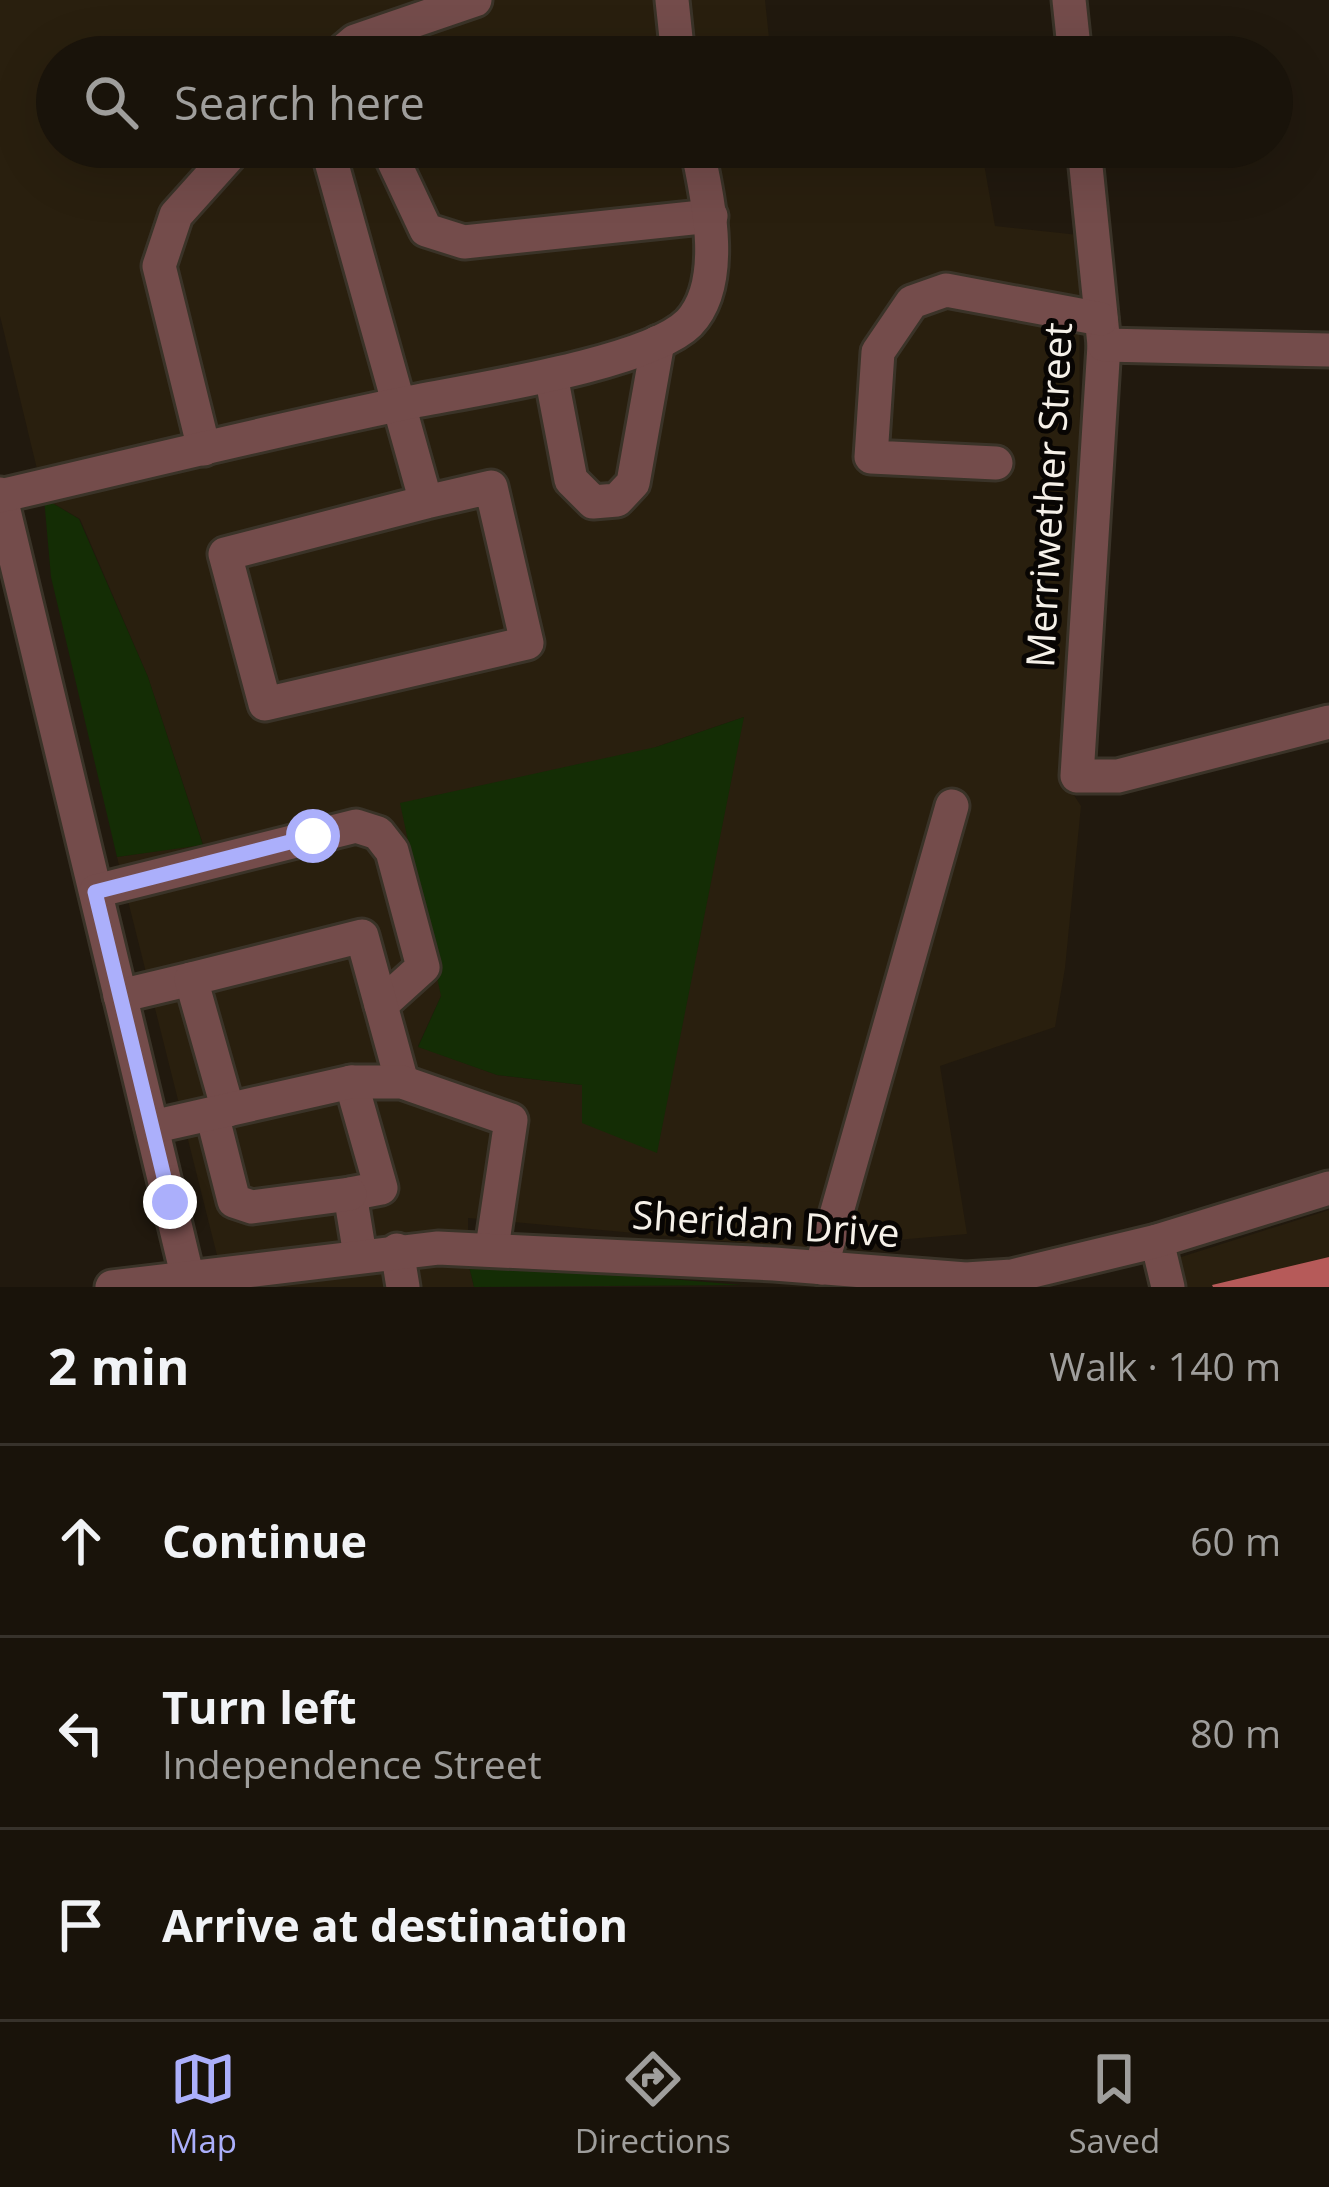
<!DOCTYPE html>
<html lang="en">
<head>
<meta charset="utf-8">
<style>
  body { margin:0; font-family:"Open Sans",sans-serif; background:#221c13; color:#f1f3f6 }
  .stop { position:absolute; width:36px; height:36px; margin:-27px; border:9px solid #abaffb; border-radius:50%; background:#fff }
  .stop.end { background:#abaffb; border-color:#fff; box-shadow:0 3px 12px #0008 }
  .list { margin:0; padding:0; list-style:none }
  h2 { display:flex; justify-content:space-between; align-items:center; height:156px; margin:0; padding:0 48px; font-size:51px }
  h2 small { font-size:39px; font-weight:400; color:#9f9e9c }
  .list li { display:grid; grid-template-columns:78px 1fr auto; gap:36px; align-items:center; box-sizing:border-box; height:192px; padding:0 48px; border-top:3px solid #37322b }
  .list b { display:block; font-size:45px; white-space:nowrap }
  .list p { margin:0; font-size:39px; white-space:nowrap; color:#9f9e9c }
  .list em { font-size:39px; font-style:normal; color:#9f9e9c }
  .icon { flex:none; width:66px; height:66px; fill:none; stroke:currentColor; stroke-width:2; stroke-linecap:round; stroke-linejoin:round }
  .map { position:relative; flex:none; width:1329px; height:1287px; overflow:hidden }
  .search { position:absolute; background:#19130a; box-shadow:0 12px 48px #0002; left:36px; right:36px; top:36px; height:132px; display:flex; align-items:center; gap:30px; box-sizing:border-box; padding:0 42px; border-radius:66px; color:#9f9e9c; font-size:45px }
  .sheet { height:732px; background:#19130a }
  nav { display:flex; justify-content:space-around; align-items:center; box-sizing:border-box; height:168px; border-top:3px solid #37322b; background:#19130a; font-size:33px; color:#9f9e9c }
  nav a { display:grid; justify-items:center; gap:6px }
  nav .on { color:#abaffb }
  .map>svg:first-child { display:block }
</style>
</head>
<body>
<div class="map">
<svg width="1329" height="1287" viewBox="0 0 1329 1287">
  <rect width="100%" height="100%" fill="#21190e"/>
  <!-- built -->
  <g fill="#291f0e" fill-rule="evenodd">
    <path d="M0,0H765L771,57H57V147H981L995,226L1079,235L1080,456L1066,783L1081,806L1065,968L1055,1027L940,1066L967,1234L801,1248L468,1218V1262L474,1287H225L117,857L203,844L148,677L80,519L44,498L0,316ZM744,717L582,1085L497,1075L418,1046L441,996L656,747Z"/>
    <path d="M1329,1210V1287H1185L1178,1258Z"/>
  </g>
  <!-- green -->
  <g fill="#142d05">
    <path d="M44,498L79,519L148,677L203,845L117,857L51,577Z"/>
    <path d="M744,717L657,1153L582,1123V1085L497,1075L418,1047L441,996L400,803L656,747Z"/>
    <path d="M468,1262L742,1285L474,1287Z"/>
  </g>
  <!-- building -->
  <path fill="#b65a59" d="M1329,1257V1287H1213L1212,1285Z"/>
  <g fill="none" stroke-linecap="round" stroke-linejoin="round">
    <!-- minor casing -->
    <g stroke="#3a3328" stroke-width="39">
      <g id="minor">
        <path d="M672,0L678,57"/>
        <path d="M1069,0L1075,57"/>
        <path d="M336,57L355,41L475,0"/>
        <path d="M327,147L426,502L225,554L265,704L527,643L491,487L426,502"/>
        <path d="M387,147L426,230L464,242L711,216"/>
        <path d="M1084,147L1104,345L1077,776H1118L1329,722"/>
        <path d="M1104,345L1329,350"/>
        <path d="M551,375L571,480L593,502L617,500L633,483L658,342"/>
        <path d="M204,449L159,266L176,215L237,147"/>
        <path d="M996,463L871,457L878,352L912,302L946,290L1101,319"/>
        <path d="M0,494L190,1287"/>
        <path d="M0,496C133,465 267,432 401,404C463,391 647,365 689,323C728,282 707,196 697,147"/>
        <path d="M96,891L356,826L378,833L392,851L423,967L381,1005"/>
        <path d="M120,996L191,979"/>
        <path d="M351,1082L381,1188L350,1194L360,1255"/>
        <path d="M228,1110L191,979L362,936L402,1082"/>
        <path d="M212,1114L234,1201L252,1207L350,1194"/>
        <path d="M152,1127L351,1082H402L511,1120L492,1248"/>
        <path d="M1157,1241L1168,1287"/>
        <path d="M397,1250L403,1287"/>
        <path d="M821,1268L952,806"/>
        <path d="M112,1287L438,1248L774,1264L966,1279L1012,1276L1157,1241L1329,1188"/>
      </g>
    </g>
    <!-- minor -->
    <use href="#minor" stroke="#744c4b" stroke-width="33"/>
  </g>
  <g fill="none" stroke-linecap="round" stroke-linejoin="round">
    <!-- route -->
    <path stroke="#abaffb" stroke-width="15" d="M170,1202L95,892L313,836"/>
  </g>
  <g text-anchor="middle" stroke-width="10" stroke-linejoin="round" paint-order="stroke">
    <!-- street labels -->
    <g font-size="39" fill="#f5f0e8" stroke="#080503">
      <text transform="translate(1049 495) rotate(-87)" y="14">Merriwether Street</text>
      <text transform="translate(766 1224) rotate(4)" y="14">Sheridan Drive</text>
    </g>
  </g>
</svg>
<div class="stop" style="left:313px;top:836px"></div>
<div class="stop end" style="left:170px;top:1202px"></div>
<div class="search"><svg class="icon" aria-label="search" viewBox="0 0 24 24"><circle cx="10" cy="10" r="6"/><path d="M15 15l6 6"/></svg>Search here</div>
</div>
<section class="sheet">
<h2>2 min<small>Walk · 140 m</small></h2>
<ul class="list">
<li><svg class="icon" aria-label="ahead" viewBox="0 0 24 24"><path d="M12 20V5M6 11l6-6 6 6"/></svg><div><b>Continue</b></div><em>60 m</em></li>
<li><svg class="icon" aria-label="left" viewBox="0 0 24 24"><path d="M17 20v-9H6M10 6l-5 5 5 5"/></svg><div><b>Turn left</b><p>Independence Street</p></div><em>80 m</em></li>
<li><svg class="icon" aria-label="arrive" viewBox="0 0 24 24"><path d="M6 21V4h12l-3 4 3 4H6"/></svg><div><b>Arrive at destination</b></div></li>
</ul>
</section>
<nav>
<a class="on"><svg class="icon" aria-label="map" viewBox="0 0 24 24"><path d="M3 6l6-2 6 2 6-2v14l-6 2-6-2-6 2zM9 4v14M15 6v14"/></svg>Map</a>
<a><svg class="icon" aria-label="directions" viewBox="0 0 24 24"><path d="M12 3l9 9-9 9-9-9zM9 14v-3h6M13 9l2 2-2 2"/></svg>Directions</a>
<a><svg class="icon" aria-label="saved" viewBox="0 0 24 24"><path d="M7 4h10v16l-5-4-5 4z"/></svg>Saved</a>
</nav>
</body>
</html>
